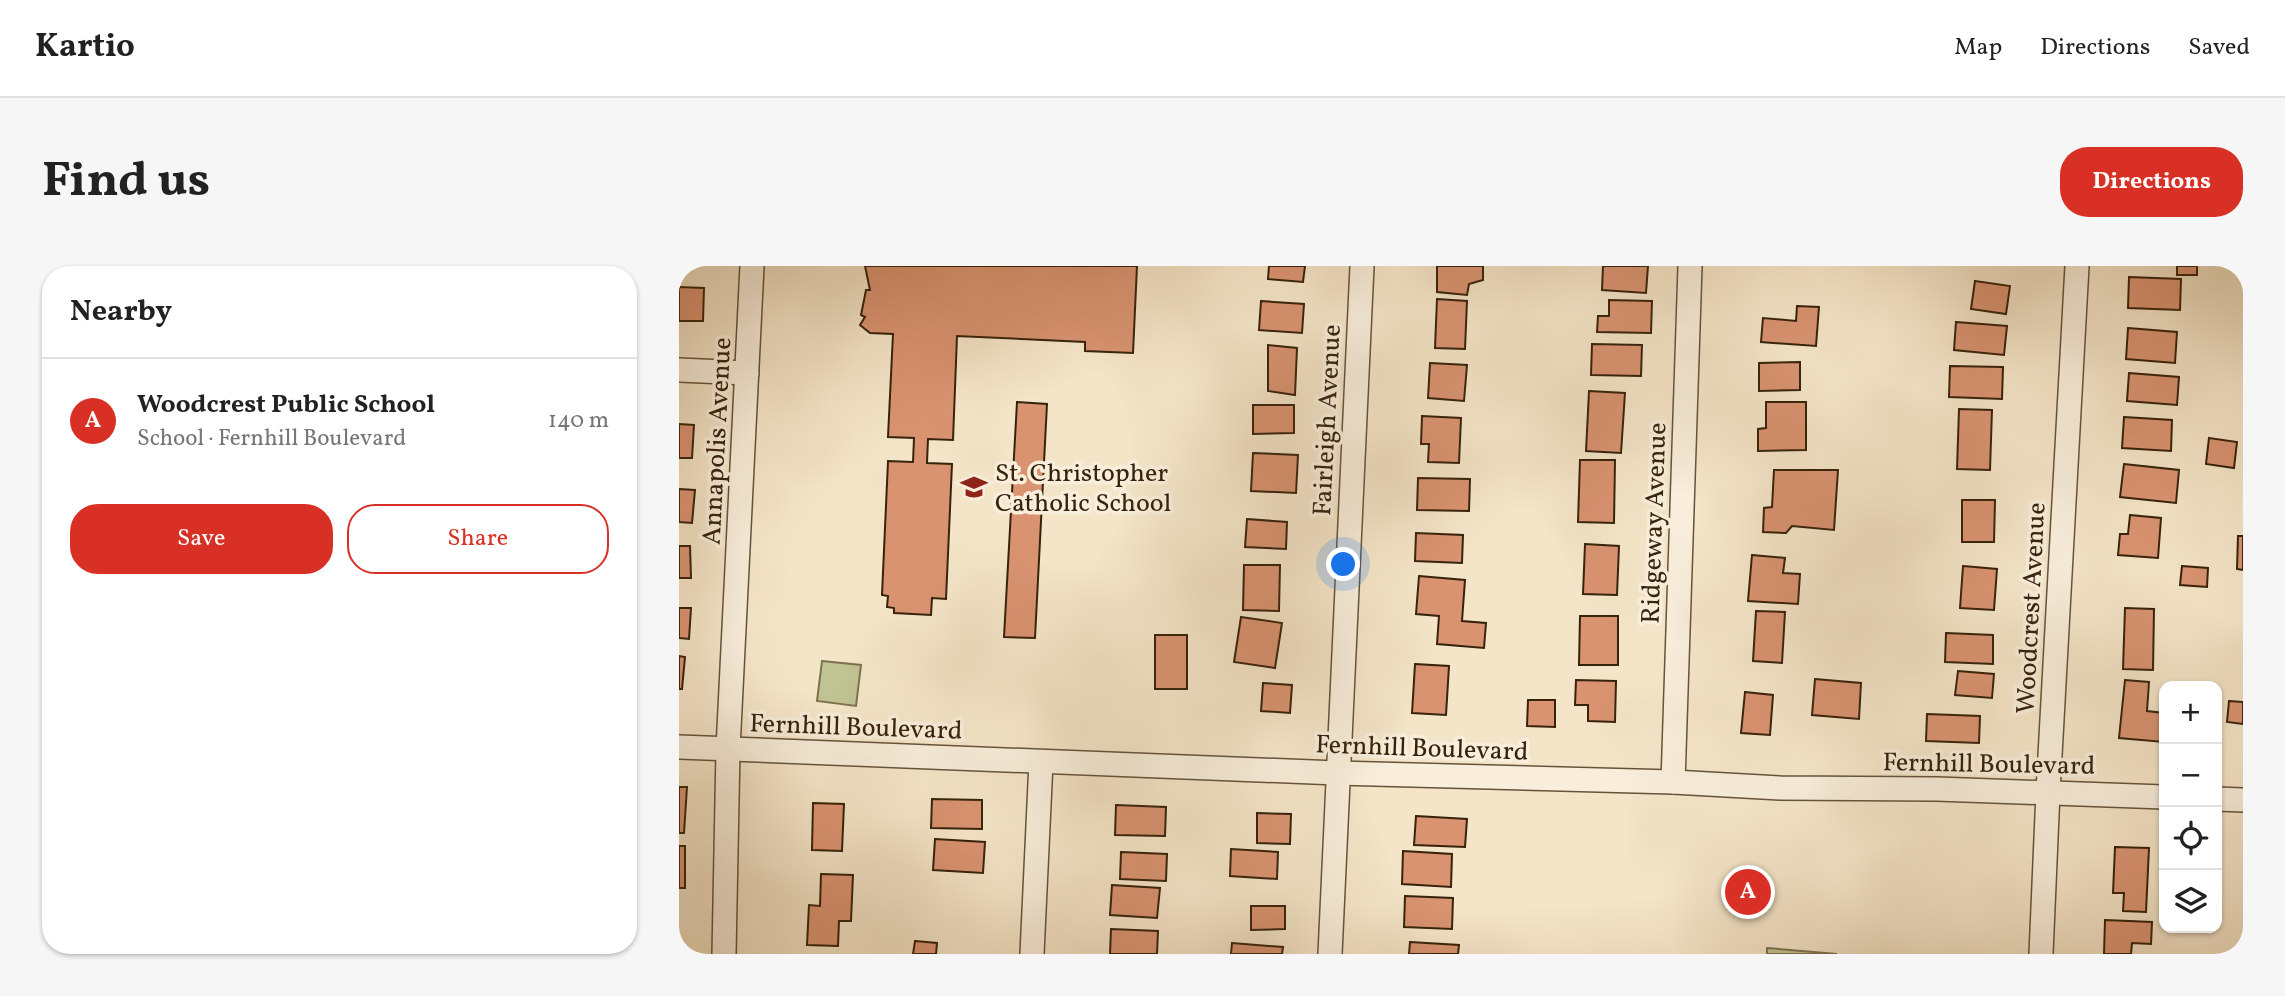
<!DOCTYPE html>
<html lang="en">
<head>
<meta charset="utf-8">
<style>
  body { margin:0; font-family:Vollkorn,serif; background:#f6f6f6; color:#222 }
  .controls { position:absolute; right:21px; bottom:21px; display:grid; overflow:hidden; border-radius:14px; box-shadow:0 2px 5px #0004 }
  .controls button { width:63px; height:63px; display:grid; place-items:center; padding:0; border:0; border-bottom:2px solid #e0e0e0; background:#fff; color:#222; font:35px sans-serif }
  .you { position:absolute; left:665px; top:299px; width:24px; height:24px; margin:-18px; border:5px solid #fff; border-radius:50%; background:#1a73e8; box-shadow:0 0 0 10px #1a73e833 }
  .badge { display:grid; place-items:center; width:46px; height:46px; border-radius:50%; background:#d93025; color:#fff; font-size:23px; font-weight:700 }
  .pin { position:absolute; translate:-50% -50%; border:4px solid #fff; box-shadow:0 2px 7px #0006 }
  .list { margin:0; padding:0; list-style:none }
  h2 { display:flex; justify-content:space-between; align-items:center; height:91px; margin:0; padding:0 28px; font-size:30px }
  h2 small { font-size:23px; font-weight:400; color:#767676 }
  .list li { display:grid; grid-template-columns:46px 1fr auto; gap:21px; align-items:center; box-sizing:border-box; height:126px; padding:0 28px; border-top:2px solid #e0e0e0 }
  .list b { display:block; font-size:26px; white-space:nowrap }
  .list p { margin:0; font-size:23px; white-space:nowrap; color:#767676 }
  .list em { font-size:23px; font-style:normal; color:#767676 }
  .actions { display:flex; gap:14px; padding:21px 28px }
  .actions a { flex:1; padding:16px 0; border:2px solid #d93025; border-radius:28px; text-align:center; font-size:24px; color:#d93025 }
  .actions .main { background:#d93025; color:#fff }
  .icon { flex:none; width:38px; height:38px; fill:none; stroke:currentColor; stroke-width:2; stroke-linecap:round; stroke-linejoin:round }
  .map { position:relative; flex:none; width:1564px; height:688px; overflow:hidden; border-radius:28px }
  header { display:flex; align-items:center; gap:42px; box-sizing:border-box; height:98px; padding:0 35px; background:#fff; border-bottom:2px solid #e0e0e0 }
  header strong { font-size:33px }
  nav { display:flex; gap:38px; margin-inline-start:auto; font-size:24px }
  .intro { display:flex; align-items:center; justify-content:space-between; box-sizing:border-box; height:168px; padding:0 42px }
  h1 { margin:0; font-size:49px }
  .button { padding:18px 32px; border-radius:28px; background:#d93025; color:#fff; font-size:24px; font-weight:700 }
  main { display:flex; gap:42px; padding:0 42px }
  aside { flex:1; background:#fff; border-radius:28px; box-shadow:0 2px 5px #0004 }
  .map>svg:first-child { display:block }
</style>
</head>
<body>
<header>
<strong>Kartio</strong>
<nav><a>Map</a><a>Directions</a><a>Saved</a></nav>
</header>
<div class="intro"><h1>Find us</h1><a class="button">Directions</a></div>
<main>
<aside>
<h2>Nearby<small></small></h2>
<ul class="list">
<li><span class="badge">A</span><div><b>Woodcrest Public School</b><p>School · Fernhill Boulevard</p></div><em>140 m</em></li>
</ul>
<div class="actions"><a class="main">Save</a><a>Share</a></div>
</aside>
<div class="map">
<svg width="1564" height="688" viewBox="0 0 1564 688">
  <rect width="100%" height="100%" fill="#f4e5c8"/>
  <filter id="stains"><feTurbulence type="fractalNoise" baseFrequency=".00286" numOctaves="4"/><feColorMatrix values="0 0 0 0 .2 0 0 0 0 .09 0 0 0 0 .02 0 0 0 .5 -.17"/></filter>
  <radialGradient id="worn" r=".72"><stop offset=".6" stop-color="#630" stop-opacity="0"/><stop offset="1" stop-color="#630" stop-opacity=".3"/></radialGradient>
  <!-- green -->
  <g fill="#c0c393" stroke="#7c724f" stroke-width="2">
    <path d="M143,395L182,399L177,440L138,435Z"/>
    <path d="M1088,682L1158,688H1088Z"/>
  </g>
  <!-- building -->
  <g fill="#d99371" stroke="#37220b" stroke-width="2">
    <path d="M186,0H458L454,87L406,85V76L278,70L274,174L249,173L248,197L273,198L267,333L253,332L252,349L215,347V342L208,341L209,330L203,329L209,195L234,196L235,172L209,171L214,68L191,67L181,59L186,51L182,49L187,24H191Z"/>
    <path d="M590,0H626L624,16L589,13Z"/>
    <path d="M758,0H804V14L790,18L788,29L758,26Z"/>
    <path d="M924,0H969L967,27L923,24Z"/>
    <rect x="1498" y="0" width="20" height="9"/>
    <path d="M1450,11L1502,13L1501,44L1449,42Z"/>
    <path d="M1296,15L1331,20L1327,48L1292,43Z"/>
    <path d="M0,21L25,22L24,55H0Z"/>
    <path d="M758,33L788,35L786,83L756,82Z"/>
    <path d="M930,34L973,35L972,67L918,66L919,50H930Z"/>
    <path d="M582,35L625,38L623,67L580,64Z"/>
    <path d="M1118,40L1140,41L1137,80L1082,76L1084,52L1117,55Z"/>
    <path d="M1277,56L1328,60L1325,89L1275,84Z"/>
    <path d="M1449,62L1498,66L1496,97L1447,93Z"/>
    <path d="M913,78L963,79L962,110L912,109Z"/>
    <path d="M589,79L618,82L616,129L589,125Z"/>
    <path d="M1121,96V124L1080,125V97Z"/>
    <path d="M751,97L788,99L785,135L749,132Z"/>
    <path d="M1271,100L1324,101L1323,133L1270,131Z"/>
    <path d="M1450,107L1500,111L1498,139L1448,135Z"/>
    <path d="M910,125L946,127L942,187L907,185Z"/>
    <path d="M338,136L368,138L356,372L325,371Z"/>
    <path d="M1087,136H1127V184L1079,185V163L1087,162Z"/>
    <path d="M574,139H615V167L574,168Z"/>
    <path d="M1280,143L1313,144L1311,204L1278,203Z"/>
    <path d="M743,150L782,152L780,197L749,196L750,178H742Z"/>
    <path d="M1445,151L1493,154L1492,185L1443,182Z"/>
    <path d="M0,158L15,159L13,192H0Z"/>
    <path d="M1530,172L1558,176L1555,202L1527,198Z"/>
    <path d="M574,187L619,189L617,227L572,225Z"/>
    <path d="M901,194H936L935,257L899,256Z"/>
    <path d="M1445,198L1500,204L1497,237L1441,231Z"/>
    <path d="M1095,204H1159L1155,264L1113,260L1107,267L1084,266L1085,242L1093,241Z"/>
    <path d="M739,212L791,213L790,245L738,244Z"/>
    <path d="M0,223L16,224L13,257L0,256Z"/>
    <path d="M1283,234H1316L1315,276H1283Z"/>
    <path d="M1451,249L1482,252L1479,292L1439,289L1441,268H1449Z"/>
    <path d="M568,253L608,256L607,283L566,281Z"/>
    <path d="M737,267L784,269L783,297L736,295Z"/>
    <path d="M1559,270H1564V304L1558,303Z"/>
    <path d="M906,278L940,280L938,329L904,328Z"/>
    <path d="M0,280H11L12,312H0Z"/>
    <path d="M1073,289L1106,292L1104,307L1121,308L1119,338L1069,335Z"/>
    <path d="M565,299H601L600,345L564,344Z"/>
    <path d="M1284,300L1318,303L1315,344L1281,342Z"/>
    <path d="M1503,300L1529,302L1528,321L1501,319Z"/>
    <path d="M740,310L786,314L783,355L807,357L805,382L758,378L760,350L737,348Z"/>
    <path d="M0,342H12L10,373L0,372Z"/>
    <path d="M1446,342L1475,343L1474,404L1444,403Z"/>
    <path d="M1077,345L1106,346L1103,397L1074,395Z"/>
    <path d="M901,350H939V399H900Z"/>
    <path d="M562,351L603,357L596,402L555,396Z"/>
    <path d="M1267,367L1314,369V398L1266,396Z"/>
    <rect x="476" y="369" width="32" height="54"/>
    <path d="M0,390L6,391L3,423H0Z"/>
    <path d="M736,398L770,400L767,449L733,447Z"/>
    <path d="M1279,405L1315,408L1313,432L1276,429Z"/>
    <path d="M1136,413L1182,417L1180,453L1133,449Z"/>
    <path d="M897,414L937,415L936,456L909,455V439H896Z"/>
    <path d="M1446,414L1470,416L1468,445L1485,447V476L1440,472Z"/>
    <path d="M584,417L613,419L611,447L582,445Z"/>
    <path d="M1066,426L1094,429L1091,469L1062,467Z"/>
    <path d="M849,434H876V461L848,460Z"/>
    <path d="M1550,435L1564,436V458L1548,456Z"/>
    <path d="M1248,448L1301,450L1300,477L1247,475Z"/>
    <path d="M0,521H8L5,567H0Z"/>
    <path d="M253,533L303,534V563L252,562Z"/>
    <path d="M134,537L165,538L163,585L133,584Z"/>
    <path d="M437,539L487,541L486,570L436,569Z"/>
    <path d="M578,547L612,548L611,578L578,577Z"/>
    <path d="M737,550L788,553L786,581L735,579Z"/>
    <path d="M256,573L306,576L304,607L254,604Z"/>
    <rect x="0" y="580" width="6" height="42"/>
    <path d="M1436,581L1470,582L1467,646L1444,645L1445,627H1434Z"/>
    <path d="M552,583L599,586L598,613L551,610Z"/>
    <path d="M724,585L773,588L772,621L723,618Z"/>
    <path d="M442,586L488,588L487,615L441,613Z"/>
    <path d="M142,608L174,609L172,655H160L159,680L128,679L130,639L141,640Z"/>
    <path d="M433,619L481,622L478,652L431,649Z"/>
    <path d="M726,630L774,632L773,663L725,661Z"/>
    <path d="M572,640H606V663L572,664Z"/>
    <path d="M1426,654L1473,656L1472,678L1453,677L1452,688H1425Z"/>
    <path d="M432,663L479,665L478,688H431Z"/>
    <path d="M236,675L258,677L257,688H234Z"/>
    <path d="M731,676L780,679L779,688H730Z"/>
    <path d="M553,677L604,681L603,688H552Z"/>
  </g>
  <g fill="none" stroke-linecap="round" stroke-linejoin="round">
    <!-- minor casing -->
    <g stroke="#66533a" stroke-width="26">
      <g id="minor">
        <path d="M0,104L68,107"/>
        <path d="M0,481L658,507L994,516L1101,522L1258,523L1485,531"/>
        <path d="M994,516L1011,0"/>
        <path d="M1538,533L1564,534"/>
        <path d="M45,688L49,483L73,0"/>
        <path d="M353,688L362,496"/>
        <path d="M651,688L683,0"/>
        <path d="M1362,688L1369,526L1398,0"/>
      </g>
    </g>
    <!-- minor -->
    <use href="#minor" stroke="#f8eedb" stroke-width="23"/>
  </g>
  <!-- icons -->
  <defs>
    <g id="school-bare" transform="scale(2.1)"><path d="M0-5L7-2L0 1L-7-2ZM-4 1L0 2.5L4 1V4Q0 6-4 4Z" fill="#8f2418" stroke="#f8eedb" stroke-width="2.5" paint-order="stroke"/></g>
  </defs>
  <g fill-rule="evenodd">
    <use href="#school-bare" x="295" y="221"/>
  </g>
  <g text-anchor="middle" stroke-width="7" stroke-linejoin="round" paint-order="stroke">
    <!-- street labels -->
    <g font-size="26" fill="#37220b" stroke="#f8eedb">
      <text transform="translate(647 154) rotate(-87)" y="9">Fairleigh Avenue</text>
      <text transform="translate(37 175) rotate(-87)" y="9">Annapolis Avenue</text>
      <text transform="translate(974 257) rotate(-88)" y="9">Ridgeway Avenue</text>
      <text transform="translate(1351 342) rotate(-87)" y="9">Woodcrest Avenue</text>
      <text transform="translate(177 460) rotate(2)" y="9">Fernhill Boulevard</text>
      <text transform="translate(743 481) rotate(2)" y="9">Fernhill Boulevard</text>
      <text transform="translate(1310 497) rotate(1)" y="9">Fernhill Boulevard</text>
    </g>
    <!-- poi labels -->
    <g font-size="26" fill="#37220b" stroke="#f8eedb" text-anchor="start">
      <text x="316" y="215">St. Christopher<tspan x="316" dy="30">Catholic School</tspan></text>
    </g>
  </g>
  <rect width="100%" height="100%" filter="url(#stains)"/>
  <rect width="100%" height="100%" fill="url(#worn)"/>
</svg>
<div class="controls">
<button>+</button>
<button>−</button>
<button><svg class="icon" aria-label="locate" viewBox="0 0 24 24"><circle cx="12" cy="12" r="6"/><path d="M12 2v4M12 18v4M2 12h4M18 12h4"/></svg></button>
<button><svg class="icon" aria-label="layers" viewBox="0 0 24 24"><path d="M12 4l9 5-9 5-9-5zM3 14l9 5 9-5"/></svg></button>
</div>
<div class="you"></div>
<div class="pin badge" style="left:1069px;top:626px">A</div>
</div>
</main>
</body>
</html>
